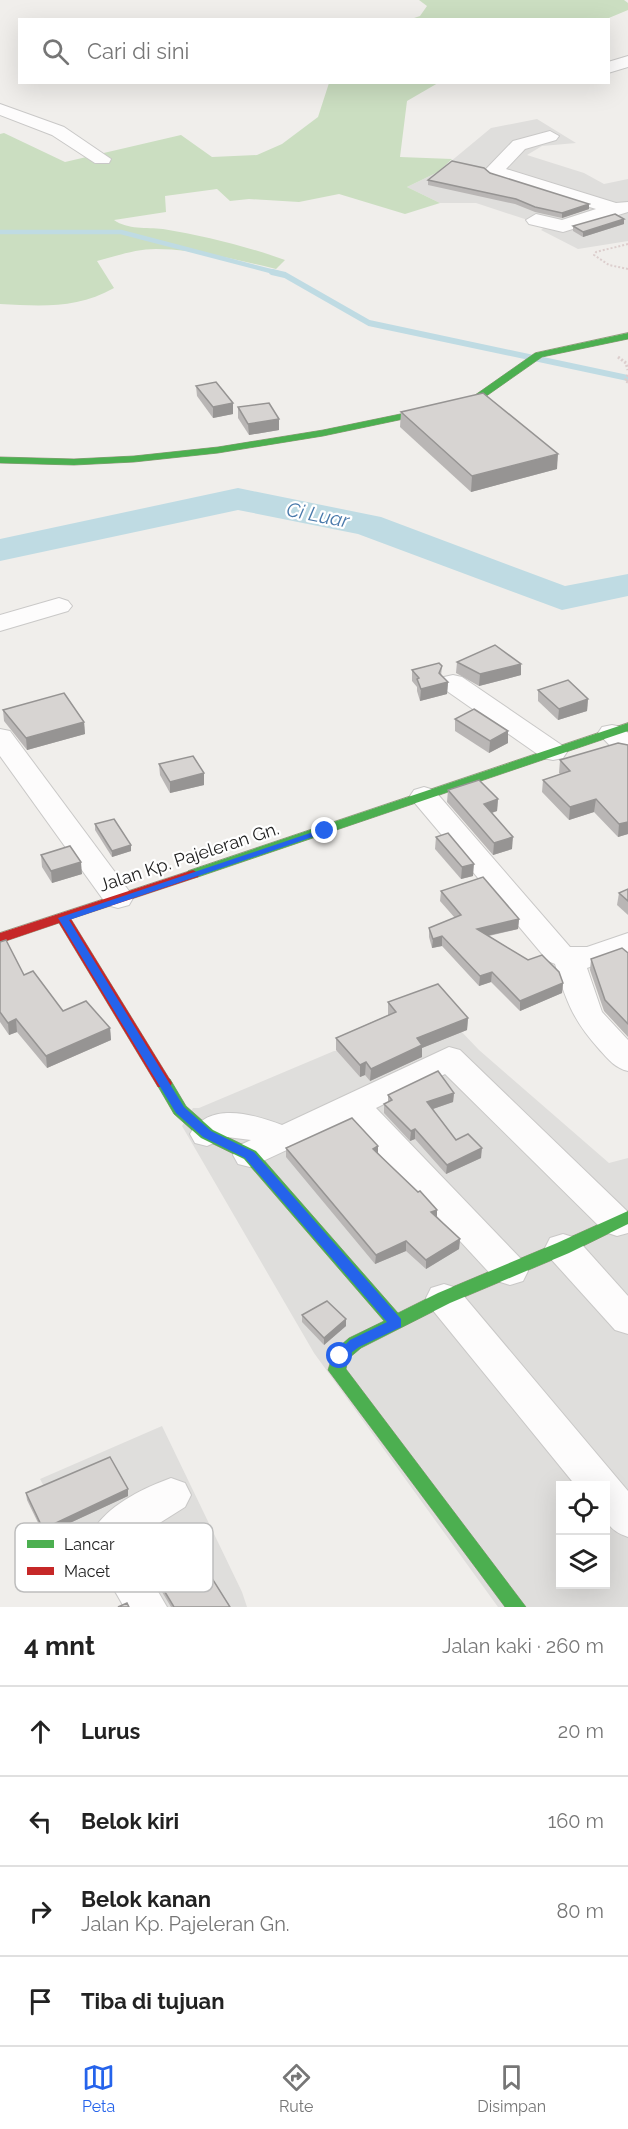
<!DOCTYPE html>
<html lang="id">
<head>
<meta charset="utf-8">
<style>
  body { margin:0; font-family:Raleway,sans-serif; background:#f6f6f6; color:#222 }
  .controls { position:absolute; right:18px; bottom:18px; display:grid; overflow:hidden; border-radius:0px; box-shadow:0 6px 24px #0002 }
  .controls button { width:54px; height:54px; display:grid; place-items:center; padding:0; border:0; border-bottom:2px solid #e0e0e0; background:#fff; color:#222; font:30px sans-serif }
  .stop { position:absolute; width:18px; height:18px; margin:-14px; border:4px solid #2563eb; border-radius:50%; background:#fff }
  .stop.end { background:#2563eb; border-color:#fff; box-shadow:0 2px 6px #0008 }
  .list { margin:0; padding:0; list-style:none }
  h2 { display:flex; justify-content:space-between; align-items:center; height:78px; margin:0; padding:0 24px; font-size:26px }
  h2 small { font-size:20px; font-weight:400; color:#767676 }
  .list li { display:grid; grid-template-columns:39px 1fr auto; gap:18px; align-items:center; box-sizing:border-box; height:90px; padding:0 24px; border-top:2px solid #e0e0e0 }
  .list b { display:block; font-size:22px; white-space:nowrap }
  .list p { margin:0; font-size:20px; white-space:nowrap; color:#767676 }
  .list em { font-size:20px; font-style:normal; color:#767676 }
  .icon { flex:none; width:33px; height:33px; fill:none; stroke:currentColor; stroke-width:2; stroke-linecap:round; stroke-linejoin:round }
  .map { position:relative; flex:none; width:628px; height:1607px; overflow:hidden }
  .search { position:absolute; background:#fff; box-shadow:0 6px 24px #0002; left:18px; right:18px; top:18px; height:66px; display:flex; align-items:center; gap:15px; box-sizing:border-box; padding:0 21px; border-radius:0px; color:#767676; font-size:22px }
  .sheet { height:438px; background:#fff }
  nav { display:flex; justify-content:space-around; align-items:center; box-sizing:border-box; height:84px; border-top:2px solid #e0e0e0; background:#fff; font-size:16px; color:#767676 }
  nav a { display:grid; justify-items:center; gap:3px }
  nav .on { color:#2563eb }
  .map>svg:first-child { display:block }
</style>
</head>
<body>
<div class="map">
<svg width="628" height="1607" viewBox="0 0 628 1607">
  <rect width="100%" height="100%" fill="#f0eeeb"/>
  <!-- residential -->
  <g fill="#dfdedc" fill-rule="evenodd">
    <path d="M537,119L576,143L542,146L527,155L584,173L604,184L628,179V241L578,249L541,230L546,226L476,203H440L407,187L438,172L491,128Z"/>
    <path d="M436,1005L479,1050L609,1163L628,1158V1607H498L314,1353L182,1126L193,1108H199L334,1051H341ZM560,1486H606V1584H560Z"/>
    <path d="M162,1426L242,1592L247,1607H124L95,1563L64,1524L40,1479Z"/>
  </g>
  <!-- forest -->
  <g fill="#cbdec1">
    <path d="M419,0H624L628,3V10L604,20L411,19L420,16L427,6Z"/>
    <path d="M329,83H438L407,101L400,157L452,159L438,172L407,187L440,203L405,214L339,194L299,202L249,199L230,201L217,189L165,196L166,212L114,220C128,230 146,227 163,229C205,236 246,246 285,260L276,269C237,260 196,249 156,249C136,249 116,256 97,261L114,288C77,309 41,306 0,304V134L4,133L65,162L181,135L212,157L257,155L282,144L318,117Z"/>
  </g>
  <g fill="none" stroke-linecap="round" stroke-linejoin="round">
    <!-- stream-far1 -->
    <path stroke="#bfdbe3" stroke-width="4.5" d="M0,232H121L278,273"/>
    <!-- stream -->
    <path stroke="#bfdbe3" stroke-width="6" d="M272,272L285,275L369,323L628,378"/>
    <!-- river -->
    <path fill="#bfdbe3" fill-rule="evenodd" d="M238,488L381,517L565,586L628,574V596L562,610L358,534L238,510L0,561V539Z"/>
    <!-- street casing -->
    <g stroke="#c9c8c7" stroke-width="2">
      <g id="street">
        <path d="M628,56V67L608,73V62Z"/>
        <path d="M0,104L64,127L111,159L109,163H95L52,135L0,115Z"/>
        <path d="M550,131L559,136L556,140L525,149L506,169L616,203L628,202V212L563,232L529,224L526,220L536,214L562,220L596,209L490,176L486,169L513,141Z"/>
        <path d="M59,598L68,601L72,606L68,611L0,631V615Z"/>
        <path d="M453,675L462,677L563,746L567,752L563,758L553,760L543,758L444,689L440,683L444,677Z"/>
        <path d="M612,725L622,727L628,733V756L618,754L598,733L602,727Z"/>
        <path d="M0,729L10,731L129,891L133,898L129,905L118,908L107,905L0,756Z"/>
        <path d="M424,787L434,790L570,947H587L628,933V954L587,968L602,1012L628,1040V1071C615,1068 609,1060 599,1049C573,1020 566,1001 555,964L548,961L414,802L410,796L414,790Z"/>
        <path d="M449,1047L460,1050L628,1212V1233L617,1236L605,1232L445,1074L376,1108L523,1261L528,1271L523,1281L510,1285L497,1281L349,1121L250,1167L238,1164L233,1155L238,1146L251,1140L227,1137L207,1146L195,1143L190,1134C209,1101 253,1114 282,1125Z"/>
        <path d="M563,1234L576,1238L628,1296V1334L615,1330L550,1258L545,1248L550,1238Z"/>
        <path d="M444,1284L457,1288L628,1491V1537C599,1527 606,1512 606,1486H576L431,1308L426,1298L431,1288Z"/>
        <path d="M171,1478L185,1483L191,1495L185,1507L131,1541L132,1547L167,1607H124L92,1551L90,1536C104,1507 141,1489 171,1478Z"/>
      </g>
    </g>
    <!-- fast casing -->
    <g stroke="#999a82" stroke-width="1">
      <g id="fast">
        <path d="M628,333V339L542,357L475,404L323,436L218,453L134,462L74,465L0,463V457L74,459L134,456L218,447L323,430L468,400L535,353Z"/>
        <path d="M628,723V731L198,877L193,878L186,874L188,871Z"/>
        <path d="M164,1077L170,1079L186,1106L213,1130L256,1151L398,1313L438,1293L557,1243L628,1211V1224L569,1253L450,1303L361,1348L348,1359L346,1369L526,1607H505L328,1370L334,1351L349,1338L384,1321L244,1159L201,1138L174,1114L156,1083L158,1079Z"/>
      </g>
    </g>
    <!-- jam casing -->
    <g stroke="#999a82" stroke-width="1">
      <path id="jam" d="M193,870L200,874L198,877L71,919L172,1083L170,1087H158L59,923L0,943V933Z"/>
    </g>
    <!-- path-far1 -->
    <path stroke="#dccecd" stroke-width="2" stroke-dasharray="2 2" stroke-linecap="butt" d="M628,244L596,252L594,255L609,265L628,269"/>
    <!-- path -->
    <g stroke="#dccecd" stroke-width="3" stroke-dasharray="2 2" stroke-linecap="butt">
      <path d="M618,357L626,363L628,370"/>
      <path d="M628,375L625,381L628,382"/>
    </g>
    <!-- street -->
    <use href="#street" fill="#fdfcfc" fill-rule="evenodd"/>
    <!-- fast -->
    <use href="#fast" fill="#4caf50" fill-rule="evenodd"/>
    <!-- jam -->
    <use href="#jam" fill="#c62828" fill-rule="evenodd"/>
  </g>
  <!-- wall -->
  <g fill="#b9b6b5">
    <path d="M490,173L589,209L562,218L535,212L515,204L428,185V180Z"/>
    <path d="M624,224L583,237L573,231V226Z"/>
    <path d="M196,386L233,403V414L213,418L197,396Z"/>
    <path d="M238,407L279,430L249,435L238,418Z"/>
    <path d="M401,412L557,469L471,492L400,427Z"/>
    <path d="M457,662L521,675L479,686L456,673Z"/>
    <path d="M442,666L441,676L448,682L447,694L420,701L417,691V687L412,681V670Z"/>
    <path d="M538,690L588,699L587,711L558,720L538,701Z"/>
    <path d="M3,710L84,722L85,734L27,750L4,721Z"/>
    <path d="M455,719L508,731V743L489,753L455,731Z"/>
    <path d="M628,745V834L618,837L594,812L569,820L542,792L543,780L560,774L559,773L560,760Z"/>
    <path d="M159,764L204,773V785L170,793L160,775Z"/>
    <path d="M448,790L498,799L497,811L492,813L512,849L493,855L447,802Z"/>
    <path d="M95,824L131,845V851L112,857L95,830Z"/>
    <path d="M436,837L473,876L461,879L435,849Z"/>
    <path d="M41,855L82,874L52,883L42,867Z"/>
    <path d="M628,889V915L617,905L619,893Z"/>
    <path d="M441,891L519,919L518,929L489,936L563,983L562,993L520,1011L491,982L479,986L442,946L432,948L429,937V928L455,918L440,901Z"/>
    <path d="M0,942L24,975L63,1011L110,1028L111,1040L47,1068L17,1032L9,1035L0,1022Z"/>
    <path d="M628,953V1037L604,1011L590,970L591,959Z"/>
    <path d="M388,1002L468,1018L467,1030L422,1048V1057L370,1081L365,1075L360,1077L336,1050V1038L388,1015Z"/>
    <path d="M454,1093L453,1102L433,1109L456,1140L481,1158L446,1174L415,1139L410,1141L384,1113V1104L388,1102V1095Z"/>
    <path d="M378,1146V1154L437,1210V1218L460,1239L459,1249L426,1269L406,1251L375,1264L286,1157V1148Z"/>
    <path d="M302,1315L346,1326L324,1345L302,1322Z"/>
    <path d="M128,1489V1496L44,1535L27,1500L26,1493Z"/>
    <path d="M136,1544L230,1607H171L137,1550Z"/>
  </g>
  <!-- shaded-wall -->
  <g fill="#969493">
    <path d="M589,204V209L562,218V213Z"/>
    <path d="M624,219V224L583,237V232Z"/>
    <path d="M233,403V414L213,418V407Z"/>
    <path d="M279,419V430L249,435L248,424Z"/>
    <path d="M558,454L557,469L471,492L472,476Z"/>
    <path d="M521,664V675L479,686L480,674Z"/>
    <path d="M448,682L447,694L420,701L421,689Z"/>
    <path d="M588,699L587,711L558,720L559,709Z"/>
    <path d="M84,722L85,734L27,750L26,738Z"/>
    <path d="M508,731V743L489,753L490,741Z"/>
    <path d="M204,773V785L170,793V782Z"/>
    <path d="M498,799L497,811L484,815V804Z"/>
    <path d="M596,799L594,812L569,820L570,807Z"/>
    <path d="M628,822V834L618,837L619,824Z"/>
    <path d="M513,837L512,849L493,855L494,843Z"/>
    <path d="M131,845V851L112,857V851Z"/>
    <path d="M81,862L82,874L52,883L51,871Z"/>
    <path d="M474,864L473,876L461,879L462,867Z"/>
    <path d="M519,919L518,929L477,938V929Z"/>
    <path d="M442,936V946L432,948L433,939Z"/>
    <path d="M492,972L491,982L479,986L480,976Z"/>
    <path d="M563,983L562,993L520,1011V1001Z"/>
    <path d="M468,1018L467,1030L422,1048V1057L370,1081L371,1069L417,1038Z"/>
    <path d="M16,1019L17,1032L9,1035L8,1023Z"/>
    <path d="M110,1028L111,1040L47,1068L46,1056Z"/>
    <path d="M366,1062L365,1075L360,1077V1065Z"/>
    <path d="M454,1093L453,1102L427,1111V1102Z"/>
    <path d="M415,1129V1139L410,1141L411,1131Z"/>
    <path d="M378,1146V1156L373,1149Z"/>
    <path d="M482,1148L481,1158L446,1174L447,1165Z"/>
    <path d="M437,1210V1219L431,1212Z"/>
    <path d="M460,1239L459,1249L426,1269V1260Z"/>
    <path d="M406,1241V1251L375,1264L376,1255Z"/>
    <path d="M346,1319V1326L324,1345V1338Z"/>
    <path d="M128,1489V1496L44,1535L43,1529Z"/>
  </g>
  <!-- building -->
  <g fill="#d7d4d2" stroke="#969493" stroke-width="1.5">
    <path d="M452,161L484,168L490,173L589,204L562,213L535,207L516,199L428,180Z"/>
    <path d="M615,214L624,219L583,232L573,226Z"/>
    <path d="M216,382L233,403L213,407L196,386Z"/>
    <path d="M483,393L558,454L472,476L401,412Z"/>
    <path d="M269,403L279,419L248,424L238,407Z"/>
    <path d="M495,645L521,664L480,674L457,662Z"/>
    <path d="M439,663L442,666L439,673L448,682L421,689L417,679L419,678L412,670Z"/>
    <path d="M568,680L588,699L559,709L538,690Z"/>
    <path d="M64,693L84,722L26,738L3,710Z"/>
    <path d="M474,709L508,731L490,741L455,719Z"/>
    <path d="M618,743L628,745V822L619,824L596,799L570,807L543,780L570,771L560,760Z"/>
    <path d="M193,756L204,773L170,782L159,764Z"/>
    <path d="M479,780L498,799L484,804L513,837L494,843L448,790Z"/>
    <path d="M114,819L131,845L112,851L95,824Z"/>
    <path d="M448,833L474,864L462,867L436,837Z"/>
    <path d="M70,846L81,862L51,871L41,855Z"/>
    <path d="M483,877L519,919L477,929L528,960L542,955L559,972L563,983L520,1001L492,972L480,976L442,936L433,939L429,928L461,915L441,891Z"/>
    <path d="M628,889V901L619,893Z"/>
    <path d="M6,940L24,975L33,971L63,1011L86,1001L110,1028L46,1056L16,1019L8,1023L0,1012V942Z"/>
    <path d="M622,948L628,953V1024L605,1000L591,959Z"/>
    <path d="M438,984L468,1018L417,1038L422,1045L371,1069L366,1062L360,1065L336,1038L396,1012L388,1002Z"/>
    <path d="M438,1071L454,1093L427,1102L456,1140L468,1134L482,1148L447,1165L415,1129L411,1131L384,1104L392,1100L388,1095Z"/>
    <path d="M352,1118L378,1146L373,1149L418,1192L420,1191L437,1210L431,1212L460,1239L426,1260L406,1241L376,1255L286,1148Z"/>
    <path d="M327,1301L346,1319L324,1338L302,1315Z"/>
    <path d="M110,1457L128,1489L43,1529L26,1493Z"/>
    <path d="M178,1524L230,1607H174L136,1544Z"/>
    <path d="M127,1603L129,1607H118Z"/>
  </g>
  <!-- route -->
  <path fill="#2563eb" d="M322,829L330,831L69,920L184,1107L211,1131L254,1152L401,1319V1327L359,1347L340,1361L334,1356L350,1340L387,1322L245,1158L203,1137L176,1113L58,918Z"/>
  <g text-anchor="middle" stroke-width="4.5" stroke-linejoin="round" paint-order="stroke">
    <!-- street labels -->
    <g font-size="18" fill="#222" stroke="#fff">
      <text transform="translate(189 857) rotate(-18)" y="6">Jalan Kp. Pajeleran Gn.</text>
    </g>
    <!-- water labels -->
    <g font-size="20" font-style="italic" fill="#4a7aab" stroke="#fff">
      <text transform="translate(318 515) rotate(11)" y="7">Ci Luar</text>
    </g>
  </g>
  <!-- legend -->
  <rect x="15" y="1523" width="198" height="69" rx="9" fill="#fff" stroke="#bdbdbd" stroke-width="1.5"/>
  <rect x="27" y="1540" width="27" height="8" fill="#4caf50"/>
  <rect x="27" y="1567" width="27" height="8" fill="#c62828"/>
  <g font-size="16" fill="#222">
    <text x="64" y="1550">Lancar</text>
    <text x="64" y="1577">Macet</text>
  </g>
</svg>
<div class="controls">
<button><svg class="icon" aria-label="locate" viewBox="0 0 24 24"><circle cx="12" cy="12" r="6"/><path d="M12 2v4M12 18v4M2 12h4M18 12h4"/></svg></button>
<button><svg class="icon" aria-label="layers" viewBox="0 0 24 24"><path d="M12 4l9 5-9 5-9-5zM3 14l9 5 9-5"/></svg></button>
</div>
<div class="stop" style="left:340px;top:1356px"></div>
<div class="stop end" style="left:325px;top:831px"></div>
<div class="search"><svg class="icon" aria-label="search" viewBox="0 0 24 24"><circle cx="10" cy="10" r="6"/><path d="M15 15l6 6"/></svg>Cari di sini</div>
</div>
<section class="sheet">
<h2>4 mnt<small>Jalan kaki · 260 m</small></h2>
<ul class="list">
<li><svg class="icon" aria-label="ahead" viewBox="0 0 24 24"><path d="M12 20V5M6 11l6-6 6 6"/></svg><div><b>Lurus</b></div><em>20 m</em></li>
<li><svg class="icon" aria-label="left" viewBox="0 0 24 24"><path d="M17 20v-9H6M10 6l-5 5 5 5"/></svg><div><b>Belok kiri</b></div><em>160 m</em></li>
<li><svg class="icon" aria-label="right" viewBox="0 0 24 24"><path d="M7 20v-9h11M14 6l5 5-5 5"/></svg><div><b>Belok kanan</b><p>Jalan Kp. Pajeleran Gn.</p></div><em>80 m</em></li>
<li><svg class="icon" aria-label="arrive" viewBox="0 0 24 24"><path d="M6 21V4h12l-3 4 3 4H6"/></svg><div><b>Tiba di tujuan</b></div></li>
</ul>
</section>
<nav>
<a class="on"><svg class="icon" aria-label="map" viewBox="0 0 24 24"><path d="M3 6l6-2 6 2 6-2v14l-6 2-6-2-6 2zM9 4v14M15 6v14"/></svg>Peta</a>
<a><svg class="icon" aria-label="directions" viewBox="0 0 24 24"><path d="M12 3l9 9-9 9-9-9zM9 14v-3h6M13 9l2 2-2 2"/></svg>Rute</a>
<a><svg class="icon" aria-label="saved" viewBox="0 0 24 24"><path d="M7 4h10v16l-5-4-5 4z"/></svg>Disimpan</a>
</nav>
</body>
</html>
